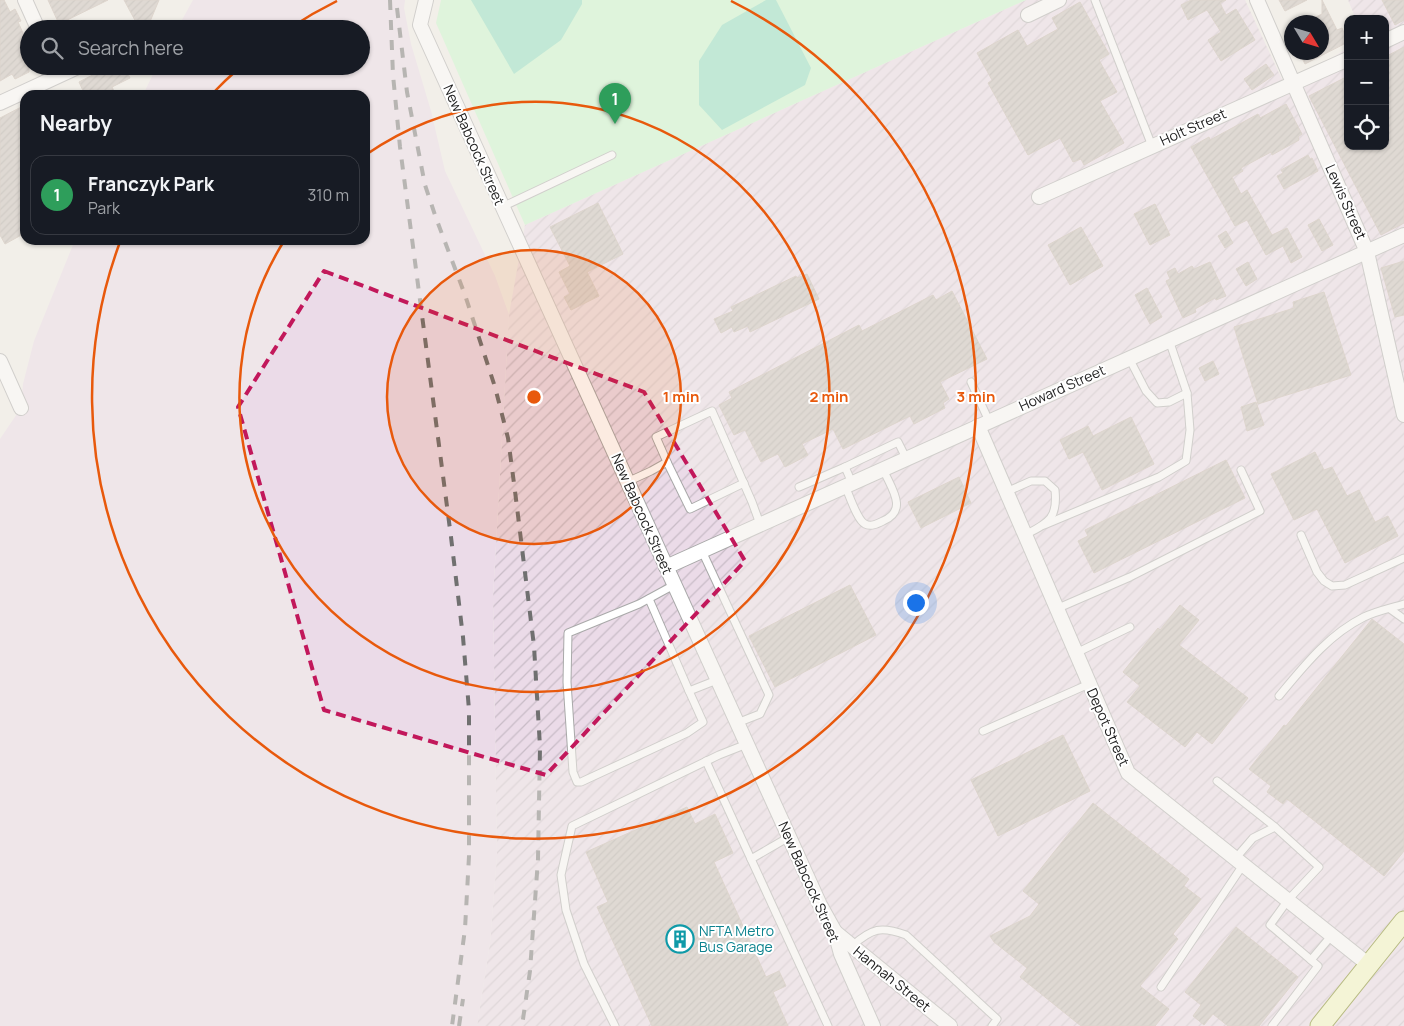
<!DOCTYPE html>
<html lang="en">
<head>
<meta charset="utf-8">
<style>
  body { margin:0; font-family:Manrope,sans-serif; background:#242831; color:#f1f3f6 }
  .controls { position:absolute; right:15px; top:15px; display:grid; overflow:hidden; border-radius:10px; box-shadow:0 1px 4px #0004 }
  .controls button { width:45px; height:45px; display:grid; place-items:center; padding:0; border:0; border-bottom:1px solid #363941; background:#171b24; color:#f1f3f6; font:25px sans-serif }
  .compass { position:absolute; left:1284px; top:15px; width:45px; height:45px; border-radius:50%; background:#171b24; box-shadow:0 1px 4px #0004; rotate:128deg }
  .you { position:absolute; left:915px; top:602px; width:18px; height:18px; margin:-12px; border:4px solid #fff; border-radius:50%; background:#1a73e8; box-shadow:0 0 0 8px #1a73e833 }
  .badge { display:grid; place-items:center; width:32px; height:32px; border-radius:50%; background:#d93025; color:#fff; font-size:16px; font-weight:700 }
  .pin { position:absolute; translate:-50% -41px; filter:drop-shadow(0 1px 2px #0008) }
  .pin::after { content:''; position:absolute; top:26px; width:18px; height:15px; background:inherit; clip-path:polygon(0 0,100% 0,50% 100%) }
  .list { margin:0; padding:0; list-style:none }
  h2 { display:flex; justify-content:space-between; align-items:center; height:65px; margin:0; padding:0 20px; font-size:21px }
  h2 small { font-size:16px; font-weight:400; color:#9ea1a6 }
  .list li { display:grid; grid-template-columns:32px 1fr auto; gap:15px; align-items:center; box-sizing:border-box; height:80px; margin:0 10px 10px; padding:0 10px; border:1px solid #363941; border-radius:15px }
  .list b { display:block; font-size:19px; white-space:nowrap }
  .list p { margin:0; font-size:16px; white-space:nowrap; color:#9ea1a6 }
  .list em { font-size:16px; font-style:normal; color:#9ea1a6 }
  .icon { flex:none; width:28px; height:28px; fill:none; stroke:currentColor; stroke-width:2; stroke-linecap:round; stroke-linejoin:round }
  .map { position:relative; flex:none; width:1404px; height:1026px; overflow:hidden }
  .search { position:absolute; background:#171b24; box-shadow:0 1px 4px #0004; left:20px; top:20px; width:350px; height:55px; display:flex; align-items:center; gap:12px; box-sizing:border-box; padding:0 18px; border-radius:28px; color:#9ea1a6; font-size:19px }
  .panel { position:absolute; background:#171b24; box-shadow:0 1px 4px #0004; left:20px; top:90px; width:350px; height:155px; border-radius:15px }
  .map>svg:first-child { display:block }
</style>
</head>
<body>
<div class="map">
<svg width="1404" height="1026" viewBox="0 0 1404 1026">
  <defs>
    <pattern id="industrial-furrows" width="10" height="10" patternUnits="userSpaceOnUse" patternTransform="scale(1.25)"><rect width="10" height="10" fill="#ebdbe8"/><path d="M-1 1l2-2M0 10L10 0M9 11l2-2" fill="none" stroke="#c9bcc7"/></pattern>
    <pattern id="building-hatch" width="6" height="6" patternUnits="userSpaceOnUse" patternTransform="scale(1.25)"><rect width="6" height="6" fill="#c7bfb8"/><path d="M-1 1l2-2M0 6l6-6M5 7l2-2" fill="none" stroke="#aba49e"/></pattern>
  </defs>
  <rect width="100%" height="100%" fill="#f2efe9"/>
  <!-- industrial -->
  <path fill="url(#industrial-furrows)" d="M1026,0H1245L1285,86L1348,48V146H1385V19H1356L1348,0H1404V1026H477L490,943L497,856L493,597L509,315L525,225Z"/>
  <!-- railway -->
  <path fill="#ebdbe8" d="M193,0H405L404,8L411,44L431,111L445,171L495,276L509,315L493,597L497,856L490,943L477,1026H0V439L21,408L23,384L34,341L75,240H365V95H143L157,66H361V29H177Z"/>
  <!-- park -->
  <path fill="#c8facc" d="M441,0H1026L525,225L436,23Z"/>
  <!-- pitch -->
  <g fill="#88e0be">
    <path d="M471,0H582V4L561,40L514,74Z"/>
    <path d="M766,0H776L811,68L805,85L722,130L699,105V61L722,25Z"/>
  </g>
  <!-- building -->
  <g fill="url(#building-hatch)" stroke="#c4b6ab">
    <path d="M0,0H4L10,12L15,9L21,21L18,22L29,46V72L15,79L12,74L0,81Z"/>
    <path d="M48,0H108L59,24Z"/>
    <path d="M124,0H159L149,24L142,21L137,24Z"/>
    <path d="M1191,0H1226L1220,3L1226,15L1236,9L1255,40L1221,61L1208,40L1221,32L1207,10L1188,20L1181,5Z"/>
    <path d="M1279,0H1307L1285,11Z"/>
    <path d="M1322,0L1337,30L1342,28L1348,42L1305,64L1299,52H1322V22H1305L1322,14Z"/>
    <path d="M1382,0H1404V20L1395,25Z"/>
    <path d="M1080,2L1109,54L1099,60L1117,92L1100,101L1124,143L1084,165L1081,159L1073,162L1060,138L1028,155L988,83L992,80L977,53L1018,30L1027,46L1058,29L1052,18Z"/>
    <path d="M1404,47V223L1381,235L1309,96L1348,76V146H1385V57Z"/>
    <path d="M1266,64L1274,75L1252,90L1244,79Z"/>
    <path d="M110,66H124L130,78L112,87L116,95H85L79,82Z"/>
    <path d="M1286,104L1302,134L1298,137L1299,140L1272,155L1271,152L1241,168L1243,171L1232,177L1241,194L1247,190L1272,235L1287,228L1302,257L1291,263L1283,246L1266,255L1247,220L1235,226L1191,147L1209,137L1210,140L1258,114L1260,118Z"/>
    <path d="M25,105V233L5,244L0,235V118Z"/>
    <path d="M1308,155L1310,159L1312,158L1318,171L1284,189L1277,176L1283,173L1281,170Z"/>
    <path d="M598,203L623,254L587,272L599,296L571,310L564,297L570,294L559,272L570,266L550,227Z"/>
    <path d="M1155,204L1170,235L1150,245L1134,214Z"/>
    <path d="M1319,219L1333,245L1322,251L1308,225Z"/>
    <path d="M1081,227L1103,266L1070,285L1048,245Z"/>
    <path d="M1226,231L1233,243L1225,248L1218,236Z"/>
    <path d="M1404,261V315L1395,317L1381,268Z"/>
    <path d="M1210,262L1226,296L1216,300L1215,298L1195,309L1196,312L1183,318L1166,281L1170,279L1167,272L1175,268L1178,274L1192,266L1194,269Z"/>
    <path d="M1248,262L1257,279L1246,286L1236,269Z"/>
    <path d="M807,274L819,299L750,332L748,326L734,332L732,327L721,333L714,319L733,311L731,307L796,276L797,278Z"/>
    <path d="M1147,288L1162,317L1150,324L1135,295Z"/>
    <path d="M952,291L987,359L940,382L949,399L943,403L945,408L914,424L910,416L843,449L833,429L802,444L808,455L785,467L778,454L761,462L745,430L734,435L719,405L732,398L729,392L859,325L862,331L933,295L936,300Z"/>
    <path d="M1324,292L1351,375L1258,404L1234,327L1294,308L1293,302Z"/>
    <path d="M1213,361L1219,374L1205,381L1199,368Z"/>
    <path d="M1256,402L1264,425L1247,431L1241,407Z"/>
    <path d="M1131,417L1154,464L1102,490L1083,452L1069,459L1060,440L1088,426L1093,436Z"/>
    <path d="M1315,452L1324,470L1332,467L1347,496L1359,490L1375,522L1388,516L1398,536L1345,563L1317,509L1294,520L1271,474Z"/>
    <path d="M1226,460L1245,498L1094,573L1078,541L1088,536L1085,530Z"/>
    <path d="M959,477L971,503L921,528L908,502Z"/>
    <path d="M850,585L876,635L775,687L749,636Z"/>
    <path d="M1180,605L1199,620L1179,645L1248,698L1212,744L1197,732L1185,747L1127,702L1140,686L1123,672L1158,628L1160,630Z"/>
    <path d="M1372,619L1404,644V851L1384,876L1287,799L1283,804L1267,792L1271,786L1249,769L1284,725L1286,726Z"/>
    <path d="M1063,735L1090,791L998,836L971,780Z"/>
    <path d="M1093,803L1189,879L1184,886L1201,899L1173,934L1178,939L1140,986L1169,1009L1155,1026H1081L1020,977L1027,968L994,942L990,936L1030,916L1039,904L1023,891Z"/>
    <path d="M687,807L695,824L715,814L733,853L714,862L766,977L779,971L786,986L773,992L788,1026H652L597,907L608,902L586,852Z"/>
    <path d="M1236,927L1298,977L1259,1026H1228L1213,1014L1204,1025L1193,1016L1201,1005L1185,992Z"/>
  </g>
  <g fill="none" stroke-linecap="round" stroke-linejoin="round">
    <!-- lane casing -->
    <g stroke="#a9a9a9" stroke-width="9">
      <g id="lane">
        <path d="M1095,0L1152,146"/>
        <path d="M502,207L612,155"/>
        <path d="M1129,358L1146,391L1157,403L1169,402L1187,393"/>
        <path d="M971,382L989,421"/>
        <path d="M667,462L690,509L744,483"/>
        <path d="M845,467L898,442L906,458"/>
        <path d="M627,482L651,471L667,462L656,437L712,411L752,502L760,524"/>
        <path d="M845,486C849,494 857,520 865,524C871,527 877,524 883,521C909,510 891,488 883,469"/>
        <path d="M799,487L845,467L852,483"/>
        <path d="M1006,492L1031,481H1045L1055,490C1058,519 1048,523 1025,535"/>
        <path d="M1044,525L1159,477L1186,461L1190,430L1187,393L1169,340"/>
        <path d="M1301,535L1317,572L1324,581L1332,586L1345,585L1404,558"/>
        <path d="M702,551L769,695L760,714L737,723"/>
        <path d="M674,585L639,604L568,633L567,682L573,772L577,782H581L687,733L703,722L689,691L717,680"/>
        <path d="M649,599L689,691"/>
        <path d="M1056,609L1130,577L1260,511L1241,470"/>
        <path d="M1390,609L1404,619"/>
        <path d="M1076,653L1130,627"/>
        <path d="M1279,696C1304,666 1328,635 1364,617C1376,611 1391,608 1404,604"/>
        <path d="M983,731L1089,684"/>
        <path d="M706,761L751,859L789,837"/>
        <path d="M1217,781L1275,827"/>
        <path d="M751,859L828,1026"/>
        <path d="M1235,859L1253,838L1275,827L1319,867L1288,900L1270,925L1318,966L1272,1026"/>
        <path d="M852,946C872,928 881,926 906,935L997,1019L992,1026"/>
        <path d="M1311,960L1332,935"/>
        <path d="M1161,987L1243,865"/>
        <path d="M615,1026L584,964L566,910L561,875L572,826L719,755L747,744"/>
      </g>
    </g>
    <!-- street casing -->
    <g stroke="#a9a9a9" stroke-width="16">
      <g id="street">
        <path d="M25,0L38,29"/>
        <path d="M426,0L420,25L820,905L835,932L841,954L873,1026"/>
        <path d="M1257,0L1367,252L1404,415"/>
        <path d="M1028,15L1059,0"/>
        <path d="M1385,41L1404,32"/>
        <path d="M0,103L80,66"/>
        <path d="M1039,197L1348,59"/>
        <path d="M0,361L21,408"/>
        <path d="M978,426L1128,773L1369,965"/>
        <path d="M666,567L1404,235"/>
        <path d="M835,932L950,1026"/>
      </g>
    </g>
    <!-- secondary casing -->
    <g stroke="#707d05" stroke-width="21">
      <path id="secondary" d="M1320,1026L1404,921"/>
    </g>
    <!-- lane -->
    <use href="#lane" stroke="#fff" stroke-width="7"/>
    <!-- street -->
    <use href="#street" stroke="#fff" stroke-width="14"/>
    <!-- secondary -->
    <use href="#secondary" stroke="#f7fabf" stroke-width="19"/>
    <!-- rail -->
    <g stroke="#707070" stroke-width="4" stroke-dasharray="10 10" stroke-linecap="butt">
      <path d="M390,0L393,75L400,147L451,537L463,637L469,710V856L465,929L452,1026"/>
      <path d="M397,8L407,92L425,185L436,218L465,295L495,387L508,438L515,491L534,646L540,747L538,859L530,971L522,1026"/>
      <path d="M459,1026L463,999"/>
    </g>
  </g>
  <!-- marked area -->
  <path d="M0 0H1404V1026H0ZM324,271L644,392L745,561L546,775L324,710L238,407Z" fill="#f2efe9" fill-opacity=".55" fill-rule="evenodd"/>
  <path fill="none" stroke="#c2185b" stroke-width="4" stroke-dasharray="10 6" stroke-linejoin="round" d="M324,271L644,392L745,561L546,775L324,710L238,407Z"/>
  <!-- distance rings -->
  <circle cx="534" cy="397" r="147" fill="#e8590c" fill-opacity=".12"/>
  <g fill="none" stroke="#e8590c" stroke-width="2.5">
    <circle cx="534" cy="397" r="147"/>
    <path d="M367 154A295 295 0 1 1 284 241"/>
    <path d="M213 93A442 442 0 0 1 238 69M290 28A442 442 0 0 1 337 1M731 1A442 442 0 1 1 120 242"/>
  </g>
  <!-- icons -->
  <defs>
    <g id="building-ring" transform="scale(1.4375)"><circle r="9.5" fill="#fff" stroke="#0f9aa8" stroke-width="1.5"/><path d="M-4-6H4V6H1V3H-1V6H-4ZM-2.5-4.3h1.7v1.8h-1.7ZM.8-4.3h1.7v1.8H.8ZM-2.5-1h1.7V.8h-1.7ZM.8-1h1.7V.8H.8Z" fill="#0f9aa8"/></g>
  </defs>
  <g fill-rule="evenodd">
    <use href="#building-ring" x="680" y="939"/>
  </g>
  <g text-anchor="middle" stroke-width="4" stroke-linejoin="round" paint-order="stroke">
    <!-- street labels -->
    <g font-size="14" fill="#222" stroke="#fff">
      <text transform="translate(1193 127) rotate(-24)" y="5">Holt Street</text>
      <text transform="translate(474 145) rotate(66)" y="5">New Babcock Street</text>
      <text transform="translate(1346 202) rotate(66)" y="5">Lewis Street</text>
      <text transform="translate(1062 388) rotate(-24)" y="5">Howard Street</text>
      <text transform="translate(642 514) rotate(66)" y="5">New Babcock Street</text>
      <text transform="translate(1108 727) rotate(66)" y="5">Depot Street</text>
      <text transform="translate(809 882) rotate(66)" y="5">New Babcock Street</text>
      <text transform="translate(892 979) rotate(39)" y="5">Hannah Street</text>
    </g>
    <!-- culture labels -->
    <g font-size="14" fill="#0d838f" stroke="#fff" text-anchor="start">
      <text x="699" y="936">NFTA Metro<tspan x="699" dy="16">Bus Garage</tspan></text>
    </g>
  </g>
  <circle cx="534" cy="397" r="8" fill="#e8590c" stroke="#fff" stroke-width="2.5"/>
  <g font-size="15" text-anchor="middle" font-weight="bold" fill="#e8590c" stroke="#fff" stroke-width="4" stroke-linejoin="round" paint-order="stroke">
    <text x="681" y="402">1 min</text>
    <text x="829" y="402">2 min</text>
    <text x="976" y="402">3 min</text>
  </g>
</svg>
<div class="controls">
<button>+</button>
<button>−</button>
<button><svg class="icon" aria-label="locate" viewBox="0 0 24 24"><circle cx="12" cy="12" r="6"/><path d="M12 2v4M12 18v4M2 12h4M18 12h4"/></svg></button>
</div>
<svg class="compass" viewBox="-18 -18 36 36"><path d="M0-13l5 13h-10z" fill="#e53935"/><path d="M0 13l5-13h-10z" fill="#9ea1a6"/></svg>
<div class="you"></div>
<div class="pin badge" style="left:615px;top:124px;background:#2e9e5b">1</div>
<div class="search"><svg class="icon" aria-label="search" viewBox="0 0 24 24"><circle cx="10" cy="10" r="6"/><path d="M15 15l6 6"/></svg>Search here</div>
<section class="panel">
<h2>Nearby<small></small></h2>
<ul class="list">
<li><span class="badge" style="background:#2e9e5b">1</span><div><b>Franczyk Park</b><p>Park</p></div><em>310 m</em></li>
</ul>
</section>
</div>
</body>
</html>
